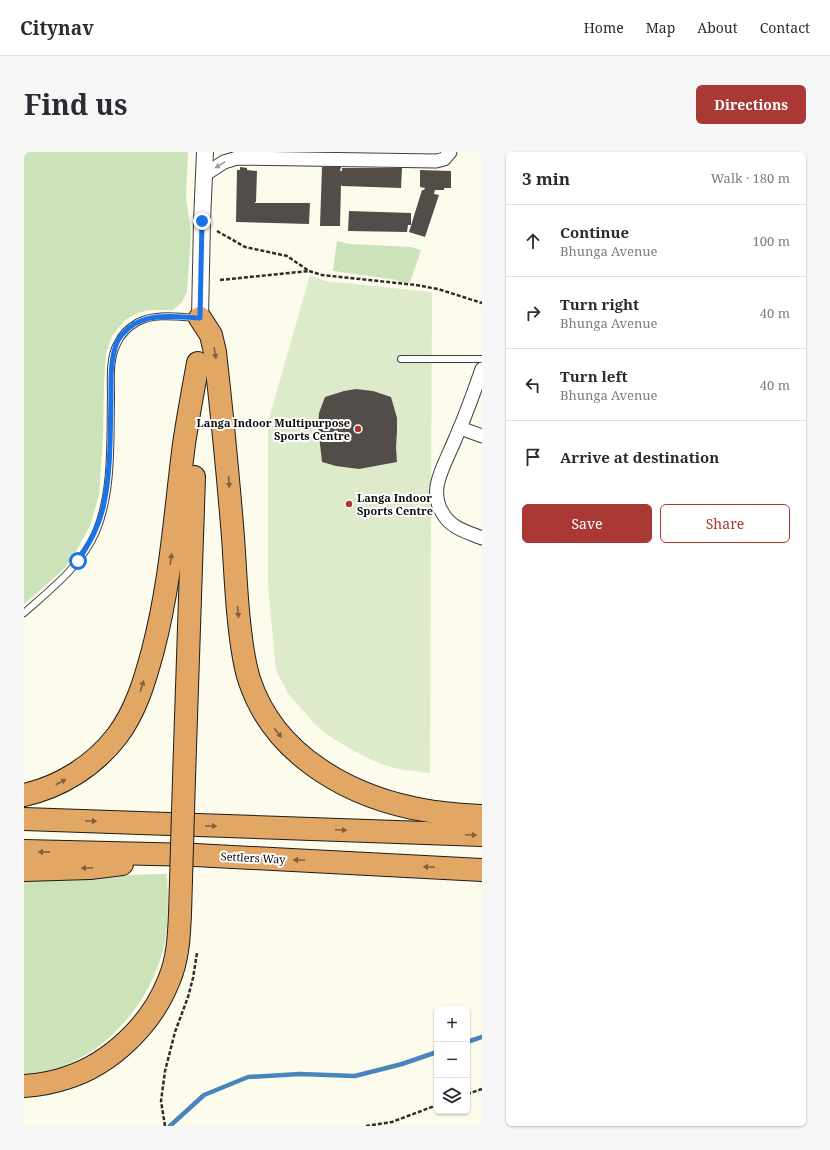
<!DOCTYPE html>
<html lang="en">
<head>
<meta charset="utf-8">
<style>
  body { margin:0; font-family:"Noto Serif",serif; background:#f7f7f7; color:#2b2b33 }
  .controls { position:absolute; right:12px; bottom:12px; display:grid; overflow:hidden; border-radius:6px; box-shadow:0 1px 3px #0004 }
  .controls button { width:36px; height:36px; display:grid; place-items:center; padding:0; border:0; border-bottom:1px solid #e1e1e2; background:#fff; color:#2b2b33; font:20px sans-serif }
  .stop { position:absolute; width:12px; height:12px; margin:-9px; border:3px solid #1a73e8; border-radius:50%; background:#fff }
  .stop.end { background:#1a73e8; border-color:#fff; box-shadow:0 1px 4px #0008 }
  .list { margin:0; padding:0; list-style:none }
  h2 { display:flex; justify-content:space-between; align-items:center; height:52px; margin:0; padding:0 16px; font-size:17px }
  h2 small { font-size:13px; font-weight:400; color:#7c7c81 }
  .list li { display:grid; grid-template-columns:26px 1fr auto; gap:12px; align-items:center; box-sizing:border-box; height:72px; padding:0 16px; border-top:1px solid #e1e1e2 }
  .list b { display:block; font-size:15px; white-space:nowrap }
  .list p { margin:0; font-size:13px; white-space:nowrap; color:#7c7c81 }
  .list em { font-size:13px; font-style:normal; color:#7c7c81 }
  .actions { display:flex; gap:8px; padding:12px 16px }
  .actions a { flex:1; padding:9px 0; border:1px solid #aa3835; border-radius:6px; text-align:center; font-size:14px; color:#aa3835 }
  .actions .main { background:#aa3835; color:#fff }
  .icon { flex:none; width:22px; height:22px; fill:none; stroke:currentColor; stroke-width:2; stroke-linecap:round; stroke-linejoin:round }
  .map { position:relative; flex:none; width:458px; height:974px; overflow:hidden; border-radius:6px }
  header { display:flex; align-items:center; gap:24px; box-sizing:border-box; height:56px; padding:0 20px; background:#fff; border-bottom:1px solid #e1e1e2 }
  header strong { font-size:19px }
  nav { display:flex; gap:22px; margin-inline-start:auto; font-size:14px }
  .intro { display:flex; align-items:center; justify-content:space-between; box-sizing:border-box; height:96px; padding:0 24px }
  h1 { margin:0; font-size:28px }
  .button { padding:10px 18px; border-radius:6px; background:#aa3835; color:#fff; font-size:14px; font-weight:700 }
  main { display:flex; gap:24px; padding:0 24px }
  aside { flex:1; background:#fff; border-radius:6px; box-shadow:0 1px 3px #0004 }
  .map>svg:first-child { display:block }
</style>
</head>
<body>
<header>
<strong>Citynav</strong>
<nav><a>Home</a><a>Map</a><a>About</a><a>Contact</a></nav>
</header>
<div class="intro"><h1>Find us</h1><a class="button">Directions</a></div>
<main>
<div class="map">
<svg width="458" height="974" viewBox="0 0 458 974">
  <rect width="100%" height="100%" fill="#fdfbec"/>
  <!-- green -->
  <g fill="#cce3ba">
    <path d="M0,0H164L162,46L167,80L163,140L158,150L149,158H126L113,161L100,169L88,184L82,201L80,230L79,286L75,343L66,374L50,403L40,417L0,452Z"/>
    <path d="M313,89L326,92L387,95L397,98L386,131L377,130L373,128L309,119Z"/>
    <path d="M143,722C144,745 145,767 141,789C130,846 86,900 30,917C20,920 10,921 0,923V725Z"/>
  </g>
  <!-- pitch -->
  <path fill="#ddebcb" d="M286,123L301,129L408,140L406,621L374,617L355,611L337,603L305,584L293,574L265,543L252,518L244,434V270Z"/>
  <g fill="none" stroke-linecap="round" stroke-linejoin="round">
    <!-- stream -->
    <g stroke="#4785bc" stroke-width="4.5">
      <path d="M443,890L458,885"/>
      <path d="M146,974L180,943L224,925L276,922L331,924L378,912L413,900"/>
    </g>
  </g>
  <!-- building -->
  <g fill="#534d49">
    <path d="M216,15L223,16V18L233,19L232,50H231V51H286L285,72L212,70L213,18H216Z"/>
    <path d="M298,15H317L316,19H318V16H378L377,36L318,34L317,33L316,74H296Z"/>
    <path d="M396,18L427,19V36H420V38H411L410,42L415,43L401,85L385,80L398,38H400L401,36L396,35Z"/>
    <path d="M325,59L387,61V73H384L383,80L324,79Z"/>
    <path d="M332,237L349,239L367,245L373,266V279L372,295L373,310L335,317L312,314L298,310L294,275L295,261L301,245L320,239Z"/>
  </g>
  <g fill="none" stroke-linecap="round" stroke-linejoin="round">
    <!-- service casing -->
    <g stroke="#3e3e3e" stroke-width="8">
      <g id="service">
        <path d="M377,207H458"/>
        <path d="M0,461C27,437 57,414 72,380C89,340 86,288 87,245C87,229 85,207 93,192C97,183 105,175 114,170C131,161 154,165 173,166"/>
      </g>
    </g>
    <!-- minor casing -->
    <g stroke="#3e3e3e" stroke-width="15">
      <g id="minor">
        <path d="M180,23L200,10L213,6L412,9L420,7L426,0"/>
        <path d="M458,217C450,240 442,263 432,285C426,301 416,317 413,334C412,343 413,352 418,360C426,376 443,380 458,386"/>
        <path d="M436,276L458,284"/>
      </g>
    </g>
    <!-- tertiary casing -->
    <g stroke="#3e3e3e" stroke-width="18">
      <path id="tertiary" d="M176,166L178,69L181,0"/>
    </g>
    <!-- motorway casing -->
    <g stroke="#1c1c1c" stroke-width="24">
      <g id="motorway">
        <path d="M176,166L187,183L191,200C198,262 204,323 209,385C211,413 212,441 215,469C217,488 219,508 225,527C250,605 329,647 405,659C423,662 441,663 458,664"/>
        <path d="M160,626L170,325"/>
        <path d="M0,643C36,635 70,614 93,584C112,559 121,528 129,498C147,429 151,362 160,292C164,265 169,238 174,211"/>
        <path d="M0,667L458,683"/>
        <path d="M0,699L171,703L458,718"/>
        <path d="M0,718L66,716L98,712"/>
        <path d="M0,934C14,933 28,931 42,926C87,912 128,872 145,828C154,807 155,784 156,762"/>
      </g>
    </g>
    <!-- path -->
    <g stroke="#2d2d2d" stroke-width="2.5" stroke-dasharray="4 2" stroke-linecap="butt">
      <path d="M193,79L221,95L263,104L285,119L298,123L392,133L414,137L458,151"/>
      <path d="M196,128L285,119"/>
      <path d="M443,942L458,937"/>
      <path d="M141,974L137,949L141,919L151,880L164,845L169,826L173,801"/>
      <path d="M342,974L368,970L413,953"/>
    </g>
    <!-- service -->
    <use href="#service" stroke="#fff" stroke-width="6"/>
    <!-- minor -->
    <use href="#minor" stroke="#fff" stroke-width="13"/>
    <!-- tertiary -->
    <use href="#tertiary" stroke="#fff" stroke-width="16"/>
    <!-- motorway -->
    <use href="#motorway" stroke="#e2a764" stroke-width="22"/>
    <!-- motorway-bridge casing -->
    <g stroke="#1c1c1c" stroke-width="24" stroke-linecap="butt">
      <path id="motorway-bridge" d="M156,762L160,626"/>
    </g>
    <!-- motorway-bridge -->
    <use href="#motorway-bridge" stroke="#e2a764" stroke-width="22"/>
  </g>
  <!-- one-way arrows -->
  <defs><path id="oneway-solid" d="M-6-.8H1V-3.2L6.5 0L1 3.2V.8H-6Z"/></defs>
  <use fill="#9d9d9d" href="#oneway-solid" transform="translate(196 13) rotate(149)"/>
  <g fill="#81613c">
    <use href="#oneway-solid" transform="translate(191 201) rotate(81)"/>
    <use href="#oneway-solid" transform="translate(205 330) rotate(86)"/>
    <use href="#oneway-solid" transform="translate(147 407) rotate(-82)"/>
    <use href="#oneway-solid" transform="translate(214 460) rotate(84)"/>
    <use href="#oneway-solid" transform="translate(118 534) rotate(-72)"/>
    <use href="#oneway-solid" transform="translate(254 581) rotate(51)"/>
    <use href="#oneway-solid" transform="translate(37 630) rotate(-28)"/>
    <use href="#oneway-solid" transform="translate(67 669) rotate(2)"/>
    <use href="#oneway-solid" transform="translate(187 674) rotate(2)"/>
    <use href="#oneway-solid" transform="translate(317 678) rotate(2)"/>
    <use href="#oneway-solid" transform="translate(447 683) rotate(2)"/>
    <use href="#oneway-solid" transform="translate(20 700) rotate(-179)"/>
    <use href="#oneway-solid" transform="translate(275 708) rotate(-177)"/>
    <use href="#oneway-solid" transform="translate(405 715) rotate(-177)"/>
    <use href="#oneway-solid" transform="translate(63 716) rotate(177)"/>
  </g>
  <g fill="none" stroke-linecap="round" stroke-linejoin="round">
    <!-- route -->
    <path stroke="#1a73e8" stroke-width="5" d="M54,409C66,390 76,373 80,351C87,317 86,282 87,247C87,230 86,210 92,193C94,187 100,180 105,176C123,160 153,165 176,166L178,69"/>
  </g>
  <!-- markers -->
  <g fill="#aa3835" stroke="#fff" stroke-width="1.5">
    <circle cx="334" cy="277" r="4"/>
    <circle cx="325" cy="352" r="4"/>
  </g>
  <g text-anchor="middle" stroke-width="4" stroke-linejoin="round" paint-order="stroke">
    <!-- poi labels -->
    <g font-size="11" font-weight="bold" fill="#0b0b0b" stroke="#fff" text-anchor="end">
      <text x="326" y="275">Langa Indoor Multipurpose<tspan x="326" dy="13">Sports Centre</tspan></text>
      <text x="333" y="350" text-anchor="start">Langa Indoor<tspan x="333" dy="13">Sports Centre</tspan></text>
    </g>
    <!-- street labels -->
    <g font-size="11" fill="#0b0b0b" stroke="#fff">
      <text transform="translate(229 706) rotate(3)" y="4">Settlers Way</text>
    </g>
  </g>
</svg>
<div class="controls">
<button>+</button>
<button>−</button>
<button><svg class="icon" aria-label="layers" viewBox="0 0 24 24"><path d="M12 4l9 5-9 5-9-5zM3 14l9 5 9-5"/></svg></button>
</div>
<div class="stop" style="left:54px;top:409px"></div>
<div class="stop end" style="left:178px;top:69px"></div>
</div>
<aside>
<h2>3 min<small>Walk · 180 m</small></h2>
<ul class="list">
<li><svg class="icon" aria-label="ahead" viewBox="0 0 24 24"><path d="M12 20V5M6 11l6-6 6 6"/></svg><div><b>Continue</b><p>Bhunga Avenue</p></div><em>100 m</em></li>
<li><svg class="icon" aria-label="right" viewBox="0 0 24 24"><path d="M7 20v-9h11M14 6l5 5-5 5"/></svg><div><b>Turn right</b><p>Bhunga Avenue</p></div><em>40 m</em></li>
<li><svg class="icon" aria-label="left" viewBox="0 0 24 24"><path d="M17 20v-9H6M10 6l-5 5 5 5"/></svg><div><b>Turn left</b><p>Bhunga Avenue</p></div><em>40 m</em></li>
<li><svg class="icon" aria-label="arrive" viewBox="0 0 24 24"><path d="M6 21V4h12l-3 4 3 4H6"/></svg><div><b>Arrive at destination</b></div></li>
</ul>
<div class="actions"><a class="main">Save</a><a>Share</a></div>
</aside>
</main>
</body>
</html>
